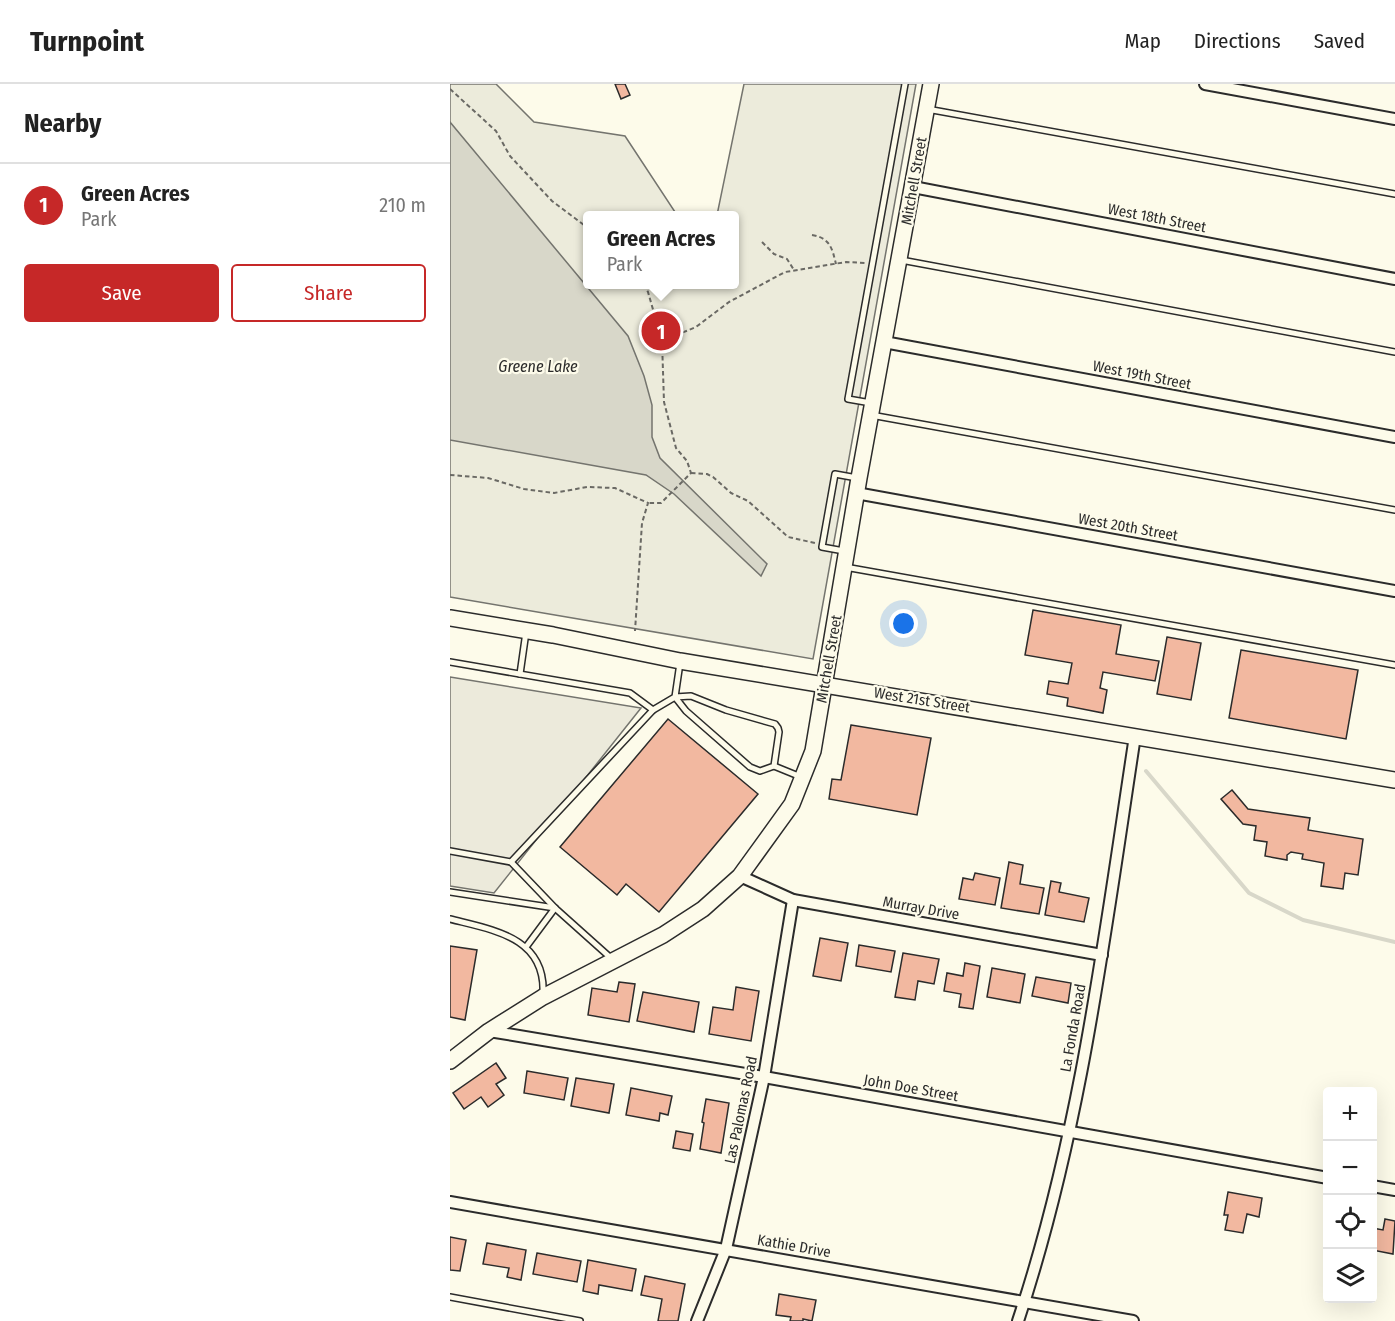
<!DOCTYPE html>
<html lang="en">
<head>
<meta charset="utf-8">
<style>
  body { margin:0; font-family:"Fira Sans Condensed",sans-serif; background:#f2f2f2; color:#222 }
  .controls { position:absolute; right:18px; bottom:18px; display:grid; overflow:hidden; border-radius:6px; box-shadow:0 6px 24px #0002 }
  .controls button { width:54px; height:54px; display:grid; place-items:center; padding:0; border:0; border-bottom:2px solid #e0e0e0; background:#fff; color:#222; font:30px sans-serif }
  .you { position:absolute; left:454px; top:540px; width:21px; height:21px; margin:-15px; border:4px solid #fff; border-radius:50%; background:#1a73e8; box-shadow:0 0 0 9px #1a73e833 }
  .badge { display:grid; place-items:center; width:39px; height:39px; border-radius:50%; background:#c62828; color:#fff; font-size:20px; font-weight:700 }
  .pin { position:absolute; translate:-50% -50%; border:3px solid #fff; box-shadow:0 2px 6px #0006 }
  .popup { position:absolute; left:133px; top:127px; width:156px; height:78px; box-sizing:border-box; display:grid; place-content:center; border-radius:6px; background:#fff; filter:drop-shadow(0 2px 4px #0005); font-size:20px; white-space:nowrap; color:#767676 }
  .popup b { font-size:22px; color:#222 }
  .popup::after { content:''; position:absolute; left:50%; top:100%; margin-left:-12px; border:12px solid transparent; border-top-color:#fff }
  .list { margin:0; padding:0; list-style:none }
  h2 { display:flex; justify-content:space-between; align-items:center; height:78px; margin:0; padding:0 24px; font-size:26px }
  h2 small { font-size:20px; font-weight:400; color:#767676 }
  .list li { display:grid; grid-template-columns:39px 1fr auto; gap:18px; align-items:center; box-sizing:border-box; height:84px; padding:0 24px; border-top:2px solid #e0e0e0 }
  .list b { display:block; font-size:22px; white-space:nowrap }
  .list p { margin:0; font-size:20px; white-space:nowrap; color:#767676 }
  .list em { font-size:20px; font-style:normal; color:#767676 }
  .actions { display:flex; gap:12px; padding:18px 24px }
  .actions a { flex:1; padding:14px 0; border:2px solid #c62828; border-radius:6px; text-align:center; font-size:21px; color:#c62828 }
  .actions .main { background:#c62828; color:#fff }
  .icon { flex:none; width:33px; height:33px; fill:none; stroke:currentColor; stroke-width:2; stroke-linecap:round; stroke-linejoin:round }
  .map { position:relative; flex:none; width:945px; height:1237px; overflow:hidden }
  header { display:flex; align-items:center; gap:36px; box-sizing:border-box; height:84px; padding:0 30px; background:#fff; border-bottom:2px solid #e0e0e0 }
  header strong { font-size:28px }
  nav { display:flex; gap:33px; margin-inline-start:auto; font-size:21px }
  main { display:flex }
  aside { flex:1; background:#fff }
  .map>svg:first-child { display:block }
</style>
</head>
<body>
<header>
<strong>Turnpoint</strong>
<nav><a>Map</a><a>Directions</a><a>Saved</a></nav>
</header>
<main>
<aside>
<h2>Nearby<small></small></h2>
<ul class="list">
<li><span class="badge">1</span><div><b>Green Acres</b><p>Park</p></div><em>210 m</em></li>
</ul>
<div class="actions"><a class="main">Save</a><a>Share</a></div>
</aside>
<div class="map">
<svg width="945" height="1237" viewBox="0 0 945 1237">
  <rect width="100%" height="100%" fill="#fdfbea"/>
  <!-- green -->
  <path fill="#ecebdb" stroke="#74746e" stroke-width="1.5" d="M0,0H46L84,38L175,52L227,131L138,132V200H284V132L267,131L294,0H466L363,575L0,513Z"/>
  <!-- parking -->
  <path fill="#eceadb" stroke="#74746e" stroke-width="1.5" d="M0,593L191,624L44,809L0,802Z"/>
  <!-- water -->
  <path fill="#d8d7c9" stroke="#74746e" stroke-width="1.5" d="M0,38L178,252L194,292L202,321V353L210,374L317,480L311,492L224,410L196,391L0,356Z"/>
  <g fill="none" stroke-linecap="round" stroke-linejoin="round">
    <!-- stream -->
    <path stroke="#d8d7c9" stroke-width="4" d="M696,687L799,809L853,836L945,858"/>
  </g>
  <!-- building -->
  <g fill="#f2b8a0" stroke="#2b2b2b" stroke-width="1.5">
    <path d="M165,0H175L180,11L171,15Z"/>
    <path d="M583,526L671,541L666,570L709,577L705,597L653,588L650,604L657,606L653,629L617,622L618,614L597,610L599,597L618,600L622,579L575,571Z"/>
    <path d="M717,553L751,559L741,616L707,610Z"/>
    <path d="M791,566L908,586L896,655L779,634Z"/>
    <path d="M218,635L308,710L209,828L176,800L167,811L110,763Z"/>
    <path d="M401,641L481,654L467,731L379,715L382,695L391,696Z"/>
    <path d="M782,706L798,725L860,734L858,746L913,755L908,791L895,789L893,805L871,802L874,779L852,775L853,770L841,768L837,771V776L815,772L817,758L804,756L806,742L793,740L771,715Z"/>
    <path d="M559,778L573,781L570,800L594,804L589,830L551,824Z"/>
    <path d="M525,789L550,794L545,821L509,815L513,794L523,796Z"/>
    <path d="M601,797L611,799L609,808L639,814L634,838L595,831Z"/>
    <path d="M370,854L398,859L391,897L363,892Z"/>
    <path d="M409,861L445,867L441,888L406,882Z"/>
    <path d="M0,862L27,866L15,936L0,933Z"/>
    <path d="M453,869L489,875L484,900L468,897L465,916L445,913Z"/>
    <path d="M515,879L530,882L523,925L509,923L511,910L494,907L497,889L513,892Z"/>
    <path d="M542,884L575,890L570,919L537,913Z"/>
    <path d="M586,893L621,899L618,919L582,912Z"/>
    <path d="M169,898L185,900L179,938L138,931L142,904L167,908Z"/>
    <path d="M286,903L309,907L301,957L259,950L263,923L283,926Z"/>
    <path d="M193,908L249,918L244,948L187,937Z"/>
    <path d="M46,979L56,994L46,1000L54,1011L38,1023L31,1013L14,1025L3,1009Z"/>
    <path d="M77,987L118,994L114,1016L74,1009Z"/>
    <path d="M126,994L164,1000L159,1029L121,1022Z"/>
    <path d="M181,1004L222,1012L218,1031L210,1029L209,1037L176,1031Z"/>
    <path d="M256,1015L279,1019L271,1069L250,1065L254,1039L252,1038Z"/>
    <path d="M226,1047L243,1050L240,1067L223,1064Z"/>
    <path d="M778,1108L812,1114L809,1133L797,1130L793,1149L775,1146L778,1131H774Z"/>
    <path d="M935,1135L945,1137L943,1170L922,1166V1144L933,1146Z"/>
    <path d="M0,1153L16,1156L10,1187L0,1186Z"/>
    <path d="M37,1159L76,1166L71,1196L57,1193L59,1184L33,1180Z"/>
    <path d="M87,1169L131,1177L127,1198L83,1190Z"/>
    <path d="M138,1176L186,1185L182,1207L149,1201L148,1210L133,1207Z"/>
    <path d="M195,1192L235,1200L228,1237H208L212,1215L191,1211Z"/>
    <path d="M329,1210L366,1216L362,1237L353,1235V1237H340L341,1233L326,1231Z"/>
  </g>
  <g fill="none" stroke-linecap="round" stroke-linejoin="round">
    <!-- lane casing -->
    <g stroke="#2b2b2b" stroke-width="8">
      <g id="lane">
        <path d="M477,25L945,110"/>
        <path d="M451,176L945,268"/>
        <path d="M421,319L398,315L455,0"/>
        <path d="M421,331L945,426"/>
        <path d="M394,467L372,463L385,390L407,394"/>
        <path d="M395,483L945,581"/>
        <path d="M0,578L180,609L203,626"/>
        <path d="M70,590L76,548"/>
        <path d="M324,682L351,693"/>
        <path d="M0,767L61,778L105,824L162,875"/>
        <path d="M61,778L203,626L225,613L241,612L276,626L325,640L328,644L329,648L324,682L310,687L300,683L236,627L225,613L230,579"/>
        <path d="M0,808L105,824L76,863"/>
        <path d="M0,835C43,846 96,853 93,910"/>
        <path d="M0,1213L130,1237"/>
      </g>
    </g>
    <!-- street casing -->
    <g stroke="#2b2b2b" stroke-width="14">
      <g id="street">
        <path d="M755,0L945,35"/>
        <path d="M463,103L945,195"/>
        <path d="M434,258L945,353"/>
        <path d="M406,409L945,507"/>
        <path d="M290,792L343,816L652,871"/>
        <path d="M39,947L314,993L878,1094"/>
        <path d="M922,1102L945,1106"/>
        <path d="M0,1118L683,1237"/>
        <path d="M247,1237L276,1165L314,993L343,816"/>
        <path d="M568,1237C631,1048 655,848 685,652"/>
      </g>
    </g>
    <!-- secondary casing -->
    <g stroke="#2b2b2b" stroke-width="18">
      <g id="secondary">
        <path d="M0,534L103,551L230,577L945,696"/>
        <path d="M0,977L39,947L93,913L213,851L253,825L290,792L342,720L363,667L409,394L481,0"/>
      </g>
    </g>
    <!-- path -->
    <g stroke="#6a6964" stroke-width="2" stroke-dasharray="4.5 3" stroke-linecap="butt">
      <path d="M0,5L46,47L60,72L102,117L138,144"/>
      <path d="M362,151C380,154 382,164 386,180"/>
      <path d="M312,158L324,170L337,175L344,186"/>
      <path d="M194,200L198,208L212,257L214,318L226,364L237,377L241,389L211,419H199"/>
      <path d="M212,257L246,243L279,218L335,188L396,178L415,179"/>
      <path d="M241,389L257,390L263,393L281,409L298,417L338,453L365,459"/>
      <path d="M0,391L38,394L74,405L104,409L137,403L165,404L198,419L192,439L185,547"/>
    </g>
    <!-- lane -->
    <use href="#lane" stroke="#fdfbea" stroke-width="5"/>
    <!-- street -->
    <use href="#street" stroke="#fdfbea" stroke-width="10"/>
    <!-- secondary -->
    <use href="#secondary" stroke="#fdfbea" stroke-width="15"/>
  </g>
  <g text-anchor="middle" stroke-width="4.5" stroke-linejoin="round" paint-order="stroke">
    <!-- street labels -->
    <g font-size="15" fill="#2b2b2b" stroke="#fdfbea">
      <text transform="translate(464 97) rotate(-80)" y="5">Mitchell Street</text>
      <text transform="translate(707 134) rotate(11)" y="5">West 18th Street</text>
      <text transform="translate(692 291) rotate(11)" y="5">West 19th Street</text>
      <text transform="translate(678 443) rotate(10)" y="5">West 20th Street</text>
      <text transform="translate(379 575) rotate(-80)" y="5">Mitchell Street</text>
      <text transform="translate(472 616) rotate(9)" y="5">West 21st Street</text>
      <text transform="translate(471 824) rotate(10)" y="5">Murray Drive</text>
      <text transform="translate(623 944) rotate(-80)" y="5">La Fonda Road</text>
      <text transform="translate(461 1004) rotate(10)" y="5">John Doe Street</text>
      <text transform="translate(291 1026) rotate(-78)" y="5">Las Palomas Road</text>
      <text transform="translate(344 1162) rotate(10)" y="5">Kathie Drive</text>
    </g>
    <!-- water labels -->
    <g font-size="16" font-style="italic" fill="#2b2b2b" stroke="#fdfbea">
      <text x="88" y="288">Greene Lake</text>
    </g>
  </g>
</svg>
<div class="controls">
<button>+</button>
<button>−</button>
<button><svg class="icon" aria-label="locate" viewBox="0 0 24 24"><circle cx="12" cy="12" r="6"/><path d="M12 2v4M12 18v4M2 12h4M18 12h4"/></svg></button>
<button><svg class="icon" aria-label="layers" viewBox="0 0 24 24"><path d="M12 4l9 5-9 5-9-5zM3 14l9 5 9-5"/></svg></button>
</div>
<div class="you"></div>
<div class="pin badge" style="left:211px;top:247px">1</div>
<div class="popup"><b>Green Acres</b>Park</div>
</div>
</main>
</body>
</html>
